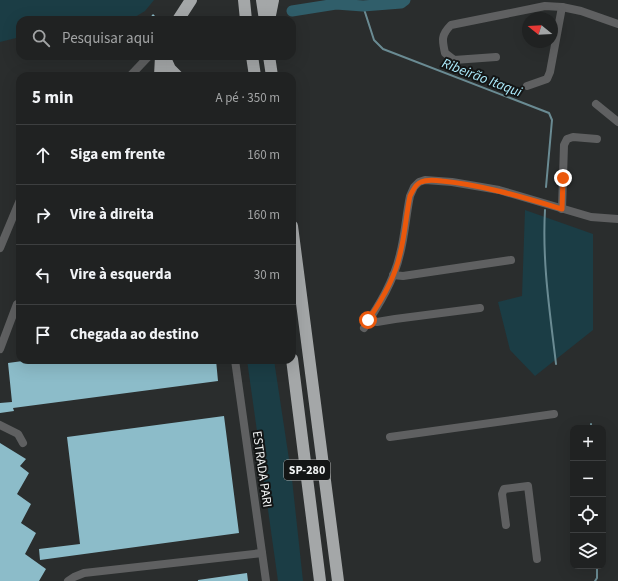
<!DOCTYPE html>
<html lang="pt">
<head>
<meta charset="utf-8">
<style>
  body { margin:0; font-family:"Source Sans 3",sans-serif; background:#2d2f2f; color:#f1f3f6 }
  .controls { position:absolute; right:12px; bottom:12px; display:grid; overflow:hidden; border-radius:8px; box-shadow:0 4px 16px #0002 }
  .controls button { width:36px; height:36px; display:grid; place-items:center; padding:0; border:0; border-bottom:1px solid #3d3f40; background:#202222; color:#f1f3f6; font:20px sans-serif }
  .compass { position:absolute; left:522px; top:12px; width:36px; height:36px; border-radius:50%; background:#202222; box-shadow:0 4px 16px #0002; rotate:288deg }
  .stop { position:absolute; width:12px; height:12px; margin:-9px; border:3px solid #ea580c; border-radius:50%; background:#fff }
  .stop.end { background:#ea580c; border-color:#fff; box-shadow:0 1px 4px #0008 }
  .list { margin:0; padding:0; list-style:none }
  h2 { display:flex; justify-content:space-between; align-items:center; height:52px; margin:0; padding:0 16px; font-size:17px }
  h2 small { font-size:13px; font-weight:400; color:#a2a4a5 }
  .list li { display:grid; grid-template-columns:26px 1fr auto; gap:12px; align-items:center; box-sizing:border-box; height:60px; padding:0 16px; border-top:1px solid #3d3f40 }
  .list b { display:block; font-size:15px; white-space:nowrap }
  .list em { font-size:13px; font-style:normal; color:#a2a4a5 }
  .icon { flex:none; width:22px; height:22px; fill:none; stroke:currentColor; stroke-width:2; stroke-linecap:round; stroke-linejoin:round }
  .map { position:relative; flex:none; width:618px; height:581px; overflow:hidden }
  .search { position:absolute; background:#202222; box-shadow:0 4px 16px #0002; left:16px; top:16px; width:280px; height:44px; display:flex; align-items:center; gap:10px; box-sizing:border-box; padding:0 14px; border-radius:12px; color:#a2a4a5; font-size:15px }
  .panel { position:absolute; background:#202222; box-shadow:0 4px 16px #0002; left:16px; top:72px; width:280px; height:292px; border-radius:12px }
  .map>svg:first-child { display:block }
</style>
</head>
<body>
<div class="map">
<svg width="618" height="581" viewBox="0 0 618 581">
  <rect width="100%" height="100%" fill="#2a2d2d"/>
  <!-- green -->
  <g fill="#1b3d45">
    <path d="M0,0H154L145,11L130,20H20V37L0,42Z"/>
    <path d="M525,210L593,234V330L535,376L510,350L498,302L522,296Z"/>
    <path d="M247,360H274L292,479L303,581H278Z"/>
  </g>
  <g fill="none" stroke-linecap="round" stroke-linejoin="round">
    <!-- stream -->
    <g stroke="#6a8b93" stroke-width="2">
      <path d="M363,6L374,40L383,49L549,113L552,120L546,187"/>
      <path d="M545,210C542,262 550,313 556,364"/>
      <path d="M591,424V428"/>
      <path d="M595,581L597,578V566"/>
    </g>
    <!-- river -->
    <path stroke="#305e6a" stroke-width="11" d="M292,11L336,4L363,6L401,3L405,0"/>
  </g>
  <!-- building -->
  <g fill="#8cbcc9">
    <path d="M153,14L159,20H148Z"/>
    <path d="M30,360H216L218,381L13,408L14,411L0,413V403L12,402L8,363Z"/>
    <path d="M224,416L239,533L40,560L39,549L80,544L67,437Z"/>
    <path d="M0,443L26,459L20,466L29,473L17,494L31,504L21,523L36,533L25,554L46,569L39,581H0Z"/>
    <path d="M247,573L248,581H198V580Z"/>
  </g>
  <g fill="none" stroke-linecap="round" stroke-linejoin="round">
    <!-- minor -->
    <g stroke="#5f6061" stroke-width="8">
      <path d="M496,57L454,60L445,53C442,40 441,35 451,25L545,6L562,7L581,11L618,24"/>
      <path d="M130,76L149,56"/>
      <path d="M527,86L547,79L550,72L562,7"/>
      <path d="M596,104L618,122"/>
      <path d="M562,209L564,145L567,139L573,137L597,139"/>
      <path d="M0,248L20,200"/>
      <path d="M393,275L403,276L511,260"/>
      <path d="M368,320L377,322L395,319L480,308"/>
      <path d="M364,328C379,305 394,281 400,254C405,235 406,215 410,196L414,187L419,182L425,180L452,182L499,190L591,217L618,219"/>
      <path d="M0,349L17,304L20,303"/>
      <path d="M235,360L266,581"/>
      <path d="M0,425L18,434L23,443"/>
      <path d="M390,437L554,414"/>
      <path d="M506,525L502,494L504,489L528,486L537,559"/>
      <path d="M68,581L74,577L84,573L262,553"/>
    </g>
    <!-- highway -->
    <g stroke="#a4a7a8" stroke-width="12">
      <path d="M244,0L246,20"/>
      <path d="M262,0L265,20"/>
      <path d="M178,20L191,0"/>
      <path d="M269,20L273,0"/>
      <path d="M164,56L170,69L177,76"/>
      <path d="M252,56L255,76"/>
      <path d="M269,56L272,76"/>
      <path d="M160,76L161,56"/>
      <path d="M292,226L338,581"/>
      <path d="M292,359L320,581"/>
    </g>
  </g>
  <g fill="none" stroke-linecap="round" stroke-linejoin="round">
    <!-- route -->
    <path stroke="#ea580c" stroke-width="5" d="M368,320C382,300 395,278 400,254C405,235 406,215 410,196C413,191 415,184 421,182C427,179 435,180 442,181C483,185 522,197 562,209L563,178"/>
  </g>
  <g text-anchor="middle" stroke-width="4" stroke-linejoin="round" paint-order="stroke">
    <!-- shield labels -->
    <rect fill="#131515" stroke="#aeb0b0" stroke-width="1" x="284" y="460" width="46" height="20" rx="3"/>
    <g font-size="12" font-weight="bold" fill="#f1f3f3">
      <text x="307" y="474">SP-280</text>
    </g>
    <!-- street labels -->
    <g font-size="13" fill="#f1f3f3" stroke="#131515">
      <text transform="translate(263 469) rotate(82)" y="5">ESTRADA PARI</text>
    </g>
    <!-- water labels -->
    <g font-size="14" font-style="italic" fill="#adecfd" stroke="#131515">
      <text transform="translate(482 77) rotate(21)" y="5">Ribeirão Itaqui</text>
    </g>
  </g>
</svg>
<div class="controls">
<button>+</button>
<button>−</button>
<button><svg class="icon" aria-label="locate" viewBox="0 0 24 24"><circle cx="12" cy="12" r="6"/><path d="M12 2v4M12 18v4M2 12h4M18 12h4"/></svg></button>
<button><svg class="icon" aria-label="layers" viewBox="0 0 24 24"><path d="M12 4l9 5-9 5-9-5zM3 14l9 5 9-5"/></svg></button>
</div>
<svg class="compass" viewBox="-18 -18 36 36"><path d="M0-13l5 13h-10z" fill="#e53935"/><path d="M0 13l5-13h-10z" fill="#a2a4a5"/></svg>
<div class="stop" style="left:368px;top:320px"></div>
<div class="stop end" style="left:563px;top:178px"></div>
<div class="search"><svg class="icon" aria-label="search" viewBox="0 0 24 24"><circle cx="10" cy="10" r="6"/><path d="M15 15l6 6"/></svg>Pesquisar aqui</div>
<section class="panel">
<h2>5 min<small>A pé · 350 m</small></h2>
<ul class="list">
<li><svg class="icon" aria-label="ahead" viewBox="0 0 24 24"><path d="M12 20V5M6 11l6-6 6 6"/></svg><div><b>Siga em frente</b></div><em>160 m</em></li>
<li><svg class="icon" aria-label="right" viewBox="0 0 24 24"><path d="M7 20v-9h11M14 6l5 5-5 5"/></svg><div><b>Vire à direita</b></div><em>160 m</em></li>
<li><svg class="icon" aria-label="left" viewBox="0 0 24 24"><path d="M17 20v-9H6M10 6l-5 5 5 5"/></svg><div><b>Vire à esquerda</b></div><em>30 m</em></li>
<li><svg class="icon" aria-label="arrive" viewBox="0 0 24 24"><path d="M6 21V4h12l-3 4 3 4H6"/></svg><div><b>Chegada ao destino</b></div></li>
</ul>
</section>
</div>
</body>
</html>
